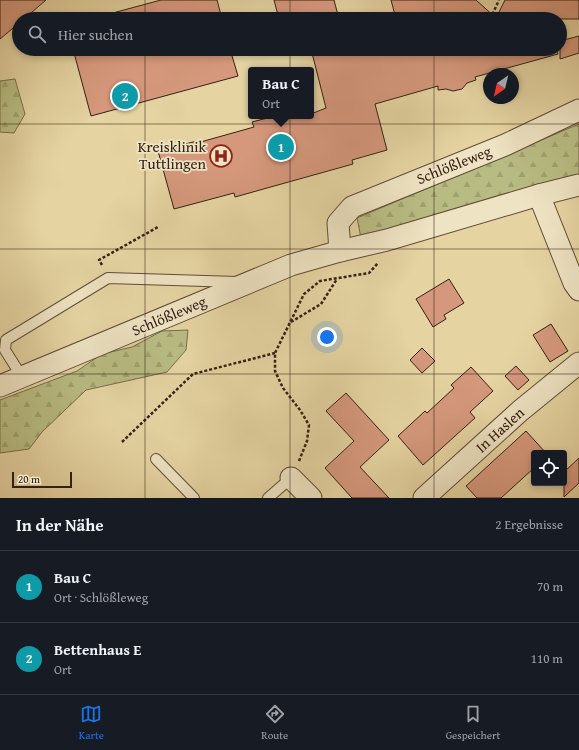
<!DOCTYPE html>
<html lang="de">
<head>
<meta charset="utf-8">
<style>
  body { margin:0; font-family:"Gentium Book Plus",serif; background:#242831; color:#f1f3f6 }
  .controls { position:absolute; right:12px; bottom:12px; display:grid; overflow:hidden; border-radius:4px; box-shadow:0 2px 6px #0003 }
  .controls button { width:36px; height:36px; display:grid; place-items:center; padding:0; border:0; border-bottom:1px solid #363941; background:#171b24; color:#f1f3f6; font:20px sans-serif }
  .compass { position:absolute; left:483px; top:68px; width:36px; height:36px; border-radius:50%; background:#171b24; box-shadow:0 2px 6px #0003; rotate:214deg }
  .scale { position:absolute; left:12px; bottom:10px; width:60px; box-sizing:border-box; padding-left:4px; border:2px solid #352016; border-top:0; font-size:11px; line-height:14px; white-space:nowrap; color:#352016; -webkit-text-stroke:3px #eee3c3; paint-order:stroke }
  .you { position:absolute; left:327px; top:337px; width:14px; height:14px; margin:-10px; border:3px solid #fff; border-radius:50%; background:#1a73e8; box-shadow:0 0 0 6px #1a73e833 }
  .badge { display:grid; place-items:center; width:26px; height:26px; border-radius:50%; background:#1a73e8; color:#fff; font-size:13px; font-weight:700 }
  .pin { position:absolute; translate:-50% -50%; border:2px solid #fff; box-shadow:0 1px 4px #0006 }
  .popup { position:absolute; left:248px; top:67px; width:66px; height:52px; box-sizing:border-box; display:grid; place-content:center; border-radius:4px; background:#171b24; filter:drop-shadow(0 1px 3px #0005); font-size:13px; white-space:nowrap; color:#9ea1a6 }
  .popup b { font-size:15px; color:#f1f3f6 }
  .popup::after { content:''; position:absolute; left:50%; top:100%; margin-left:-8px; border:8px solid transparent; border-top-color:#171b24 }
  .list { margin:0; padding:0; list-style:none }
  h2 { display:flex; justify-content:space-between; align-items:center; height:52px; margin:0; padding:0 16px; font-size:17px }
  h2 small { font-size:13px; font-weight:400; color:#9ea1a6 }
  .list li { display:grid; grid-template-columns:26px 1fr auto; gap:12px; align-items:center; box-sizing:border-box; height:72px; padding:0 16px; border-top:1px solid #363941 }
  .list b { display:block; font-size:15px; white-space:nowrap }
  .list p { margin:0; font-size:13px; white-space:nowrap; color:#9ea1a6 }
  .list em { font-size:13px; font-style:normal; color:#9ea1a6 }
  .icon { flex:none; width:22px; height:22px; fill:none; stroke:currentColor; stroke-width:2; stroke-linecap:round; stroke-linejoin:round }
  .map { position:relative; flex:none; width:579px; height:498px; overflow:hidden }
  .search { position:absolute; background:#171b24; box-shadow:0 2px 6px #0003; left:12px; right:12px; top:12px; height:44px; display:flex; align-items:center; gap:10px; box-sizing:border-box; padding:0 14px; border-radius:22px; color:#9ea1a6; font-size:15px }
  .sheet { height:196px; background:#171b24 }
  nav { display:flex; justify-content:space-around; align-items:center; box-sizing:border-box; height:56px; border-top:1px solid #363941; background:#171b24; font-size:11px; color:#9ea1a6 }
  nav a { display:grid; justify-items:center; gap:2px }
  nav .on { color:#1a73e8 }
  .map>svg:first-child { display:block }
</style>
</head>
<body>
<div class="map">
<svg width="579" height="498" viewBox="0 0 579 498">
  <defs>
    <pattern id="forest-firs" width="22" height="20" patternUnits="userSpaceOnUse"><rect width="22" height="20" fill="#b8bc82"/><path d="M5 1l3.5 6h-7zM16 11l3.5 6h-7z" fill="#9fa170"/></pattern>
  </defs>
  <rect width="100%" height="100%" fill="#e5d4a2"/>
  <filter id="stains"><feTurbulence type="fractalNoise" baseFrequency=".005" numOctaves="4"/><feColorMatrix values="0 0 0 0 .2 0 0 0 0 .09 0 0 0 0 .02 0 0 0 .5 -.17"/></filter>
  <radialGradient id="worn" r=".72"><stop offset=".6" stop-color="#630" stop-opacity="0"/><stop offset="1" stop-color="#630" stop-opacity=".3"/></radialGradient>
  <!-- forest -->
  <g fill="url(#forest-firs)" stroke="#766e4c">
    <path d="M15,79L25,114L14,133L0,132V81Z"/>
    <path d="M579,124V177L361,238L357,218Z"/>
    <path d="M188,330L186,350L167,372L86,390L42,432L29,449L0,453V400L77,371L102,354L132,347L162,331Z"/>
  </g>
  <!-- building -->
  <g fill="#d5987c" stroke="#352016">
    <path d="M0,0H46L24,19H19V23L0,39Z"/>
    <path d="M161,0H217L222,19H110L109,14Z"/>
    <path d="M274,0H334L339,19H279Z"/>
    <path d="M391,0H476L496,18L505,0H579V19H396Z"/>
    <path d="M579,36V53L560,59V41Z"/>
    <path d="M73,49H230L238,76L91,116Z"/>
    <path d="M311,49H557L558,54L475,77L476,80L467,83L462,89L453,91L446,89L438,90V86L375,104L387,150L352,160L353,164L235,197L234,193L174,209L158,151L197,141V143L254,127L252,122L275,116H311V114L326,108Z"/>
    <path d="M449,279L464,303L444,315L446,319L433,327L416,299Z"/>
    <path d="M551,324L568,351L550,362L533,335Z"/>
    <path d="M422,348L435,361L422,373L410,360Z"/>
    <path d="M516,366L529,380L518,390L505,376Z"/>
    <path d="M471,367L493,391L470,412L475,418L423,465L398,436L425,411L427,413L454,388L451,385Z"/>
    <path d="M346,393L389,440L360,467L389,498H352L325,468L354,441L326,411Z"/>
    <path d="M526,431L546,453H534V468L501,498H477L466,486Z"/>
    <path d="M579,458V483L564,497V472Z"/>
  </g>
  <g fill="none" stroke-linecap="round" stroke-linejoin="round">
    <!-- lane casing -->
    <g stroke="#614d39" stroke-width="12">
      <g id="lane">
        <path d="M22,377L5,350L6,340L108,278L237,282"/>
        <path d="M156,459L194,498"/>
        <path d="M268,498L291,478"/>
      </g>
    </g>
    <!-- street casing -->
    <g stroke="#614d39" stroke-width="23">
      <g id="street">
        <path d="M539,195L574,283L579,290"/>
        <path d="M340,251L338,223L352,207L505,145L579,110"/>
        <path d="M0,386L291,265L340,251L387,240L539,195L579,185"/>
        <path d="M291,478L311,498"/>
        <path d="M424,498L520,411L579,363"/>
      </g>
    </g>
    <!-- path -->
    <g stroke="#352016" stroke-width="2.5" stroke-dasharray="3 2" stroke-linecap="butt">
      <path d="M495,19L493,13L499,0"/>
      <path d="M102,265L99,260L158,227"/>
      <path d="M291,322L321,304L337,279"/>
      <path d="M122,442L193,374L275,353"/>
      <path d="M299,461L307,441L309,425L300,410L283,388L275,371V353L304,294L320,281L369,273L378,263"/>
    </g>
    <!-- lane -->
    <use href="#lane" stroke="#eee3c3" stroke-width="10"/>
    <!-- street -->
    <use href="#street" stroke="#eee3c3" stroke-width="21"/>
  </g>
  <!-- grid -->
  <path fill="none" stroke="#352016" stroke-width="1" stroke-opacity="0.55" d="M145,0V19M290,0V19M434,0V19M145,49V498M290,49V498M434,49V498M0,124H579M0,249H579M0,374H579"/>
  <!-- icons -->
  <defs>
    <g id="hospital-ring" transform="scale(1.15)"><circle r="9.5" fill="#eee3c3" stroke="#8f2418" stroke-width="1.5"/><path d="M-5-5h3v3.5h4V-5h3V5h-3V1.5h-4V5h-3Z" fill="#8f2418"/></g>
  </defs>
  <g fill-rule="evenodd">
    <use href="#hospital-ring" x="221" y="156"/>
  </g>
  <g text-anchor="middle" stroke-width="3.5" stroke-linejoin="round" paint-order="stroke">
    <!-- poi labels -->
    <g font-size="15" fill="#352016" stroke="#eee3c3" text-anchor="end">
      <text x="206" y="152">Kreisklinik<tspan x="206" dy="17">Tuttlingen</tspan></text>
    </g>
    <!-- street labels -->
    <g font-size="15" fill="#352016" stroke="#eee3c3">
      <text transform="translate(454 165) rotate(-22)" y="5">Schlößleweg</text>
      <text transform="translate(169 316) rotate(-23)" y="5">Schlößleweg</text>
      <text transform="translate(500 430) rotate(-42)" y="5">In Haslen</text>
    </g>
  </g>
  <rect width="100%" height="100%" filter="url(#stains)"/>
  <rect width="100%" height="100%" fill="url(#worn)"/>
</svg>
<div class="controls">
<button><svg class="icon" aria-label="locate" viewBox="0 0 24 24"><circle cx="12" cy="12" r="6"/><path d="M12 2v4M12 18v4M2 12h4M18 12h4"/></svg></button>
</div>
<svg class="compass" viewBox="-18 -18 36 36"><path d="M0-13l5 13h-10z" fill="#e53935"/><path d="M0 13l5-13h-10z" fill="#9ea1a6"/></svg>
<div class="scale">20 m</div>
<div class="you"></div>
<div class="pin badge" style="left:281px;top:147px;background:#0f9aa8">1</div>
<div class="popup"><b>Bau C</b>Ort</div>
<div class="pin badge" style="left:125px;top:96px;background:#0f9aa8">2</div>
<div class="search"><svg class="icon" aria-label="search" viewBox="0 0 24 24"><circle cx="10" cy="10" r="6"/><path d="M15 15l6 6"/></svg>Hier suchen</div>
</div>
<section class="sheet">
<h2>In der Nähe<small>2 Ergebnisse</small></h2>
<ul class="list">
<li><span class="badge" style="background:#0f9aa8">1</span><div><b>Bau C</b><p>Ort · Schlößleweg</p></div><em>70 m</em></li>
<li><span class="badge" style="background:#0f9aa8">2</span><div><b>Bettenhaus E</b><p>Ort</p></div><em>110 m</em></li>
</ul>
</section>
<nav>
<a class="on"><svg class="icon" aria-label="map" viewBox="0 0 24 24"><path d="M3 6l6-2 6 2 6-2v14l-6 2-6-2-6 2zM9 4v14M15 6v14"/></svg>Karte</a>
<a><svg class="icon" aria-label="directions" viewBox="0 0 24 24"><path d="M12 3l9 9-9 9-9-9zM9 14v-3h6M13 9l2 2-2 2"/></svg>Route</a>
<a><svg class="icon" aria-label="saved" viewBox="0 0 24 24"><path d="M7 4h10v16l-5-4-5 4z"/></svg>Gespeichert</a>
</nav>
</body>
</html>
